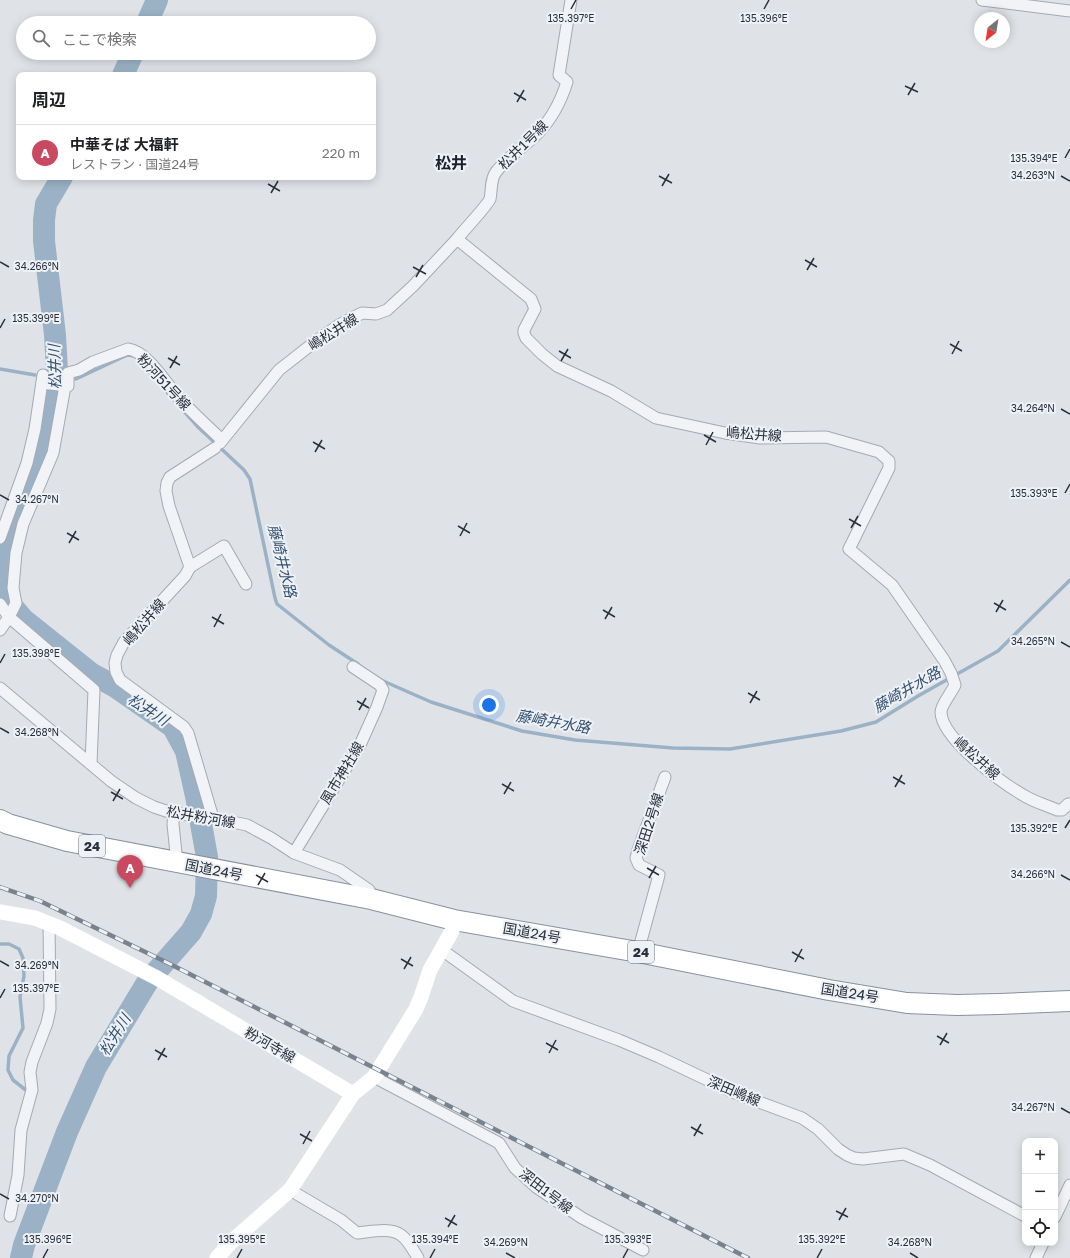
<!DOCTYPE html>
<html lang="ja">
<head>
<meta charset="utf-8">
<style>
  body { margin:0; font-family:"Golos Text","Noto Sans JP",sans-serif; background:#f6f6f6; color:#202124 }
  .controls { position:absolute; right:12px; bottom:12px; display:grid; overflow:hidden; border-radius:8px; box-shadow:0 2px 10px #0003 }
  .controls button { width:36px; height:36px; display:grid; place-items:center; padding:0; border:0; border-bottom:1px solid #e0e0e0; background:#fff; color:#202124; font:20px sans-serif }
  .compass { position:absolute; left:974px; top:12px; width:36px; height:36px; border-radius:50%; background:#fff; box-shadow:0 2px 10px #0003; rotate:210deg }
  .you { position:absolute; left:489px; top:705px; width:14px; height:14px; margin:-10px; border:3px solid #fff; border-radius:50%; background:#1a73e8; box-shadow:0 0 0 6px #1a73e833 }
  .badge { display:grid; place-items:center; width:26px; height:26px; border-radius:50%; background:#c84960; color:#fff; font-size:13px; font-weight:700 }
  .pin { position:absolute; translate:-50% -33px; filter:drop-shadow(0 1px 2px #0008) }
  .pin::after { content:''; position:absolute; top:21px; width:14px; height:12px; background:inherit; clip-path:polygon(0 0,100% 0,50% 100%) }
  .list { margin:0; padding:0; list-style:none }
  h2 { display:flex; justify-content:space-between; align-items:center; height:52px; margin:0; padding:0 16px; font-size:17px }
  h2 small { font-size:13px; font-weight:400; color:#757577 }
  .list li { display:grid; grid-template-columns:26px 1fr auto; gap:12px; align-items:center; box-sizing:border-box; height:56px; padding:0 16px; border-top:1px solid #e0e0e0 }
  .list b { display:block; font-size:15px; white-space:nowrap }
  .list p { margin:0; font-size:13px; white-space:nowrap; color:#757577 }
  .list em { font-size:13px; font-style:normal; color:#757577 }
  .icon { flex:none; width:22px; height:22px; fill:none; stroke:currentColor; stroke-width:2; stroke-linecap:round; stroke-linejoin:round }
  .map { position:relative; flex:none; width:1070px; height:1258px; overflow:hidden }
  .search { position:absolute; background:#fff; box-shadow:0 2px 10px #0003; left:16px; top:16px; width:360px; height:44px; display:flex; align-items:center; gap:10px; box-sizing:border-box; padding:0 14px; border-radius:22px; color:#757577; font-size:15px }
  .panel { position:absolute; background:#fff; box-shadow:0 2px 10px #0003; left:16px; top:72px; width:360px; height:108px; border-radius:8px }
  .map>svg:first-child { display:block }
</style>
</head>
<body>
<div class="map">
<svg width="1070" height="1258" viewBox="0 0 1070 1258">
  <rect width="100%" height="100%" fill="#dfe3e8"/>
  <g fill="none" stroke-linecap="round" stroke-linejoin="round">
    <!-- stream -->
    <g stroke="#9bb2c6" stroke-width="3.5">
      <path d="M0,369L35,375"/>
      <path d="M76,379L123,357L128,355L135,356L199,428L244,470L250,479L275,598L277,604L329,645L358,664"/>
      <path d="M381,680L431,702L522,731L575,740L673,748L730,749L841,731L876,722L918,696L998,651L1070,580"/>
      <path d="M0,944H9L19,949L23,958L24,976L20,997L23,1028L9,1056L8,1070L13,1080L27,1091"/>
    </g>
    <!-- river -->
    <g stroke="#9bb2c6" stroke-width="22">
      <path d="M147,23L157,0"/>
      <path d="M123,75L133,53"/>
      <path d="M21,1258L24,1245L67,1132L96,1067L148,981L191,932L201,914L206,896L207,857L196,796L186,751L173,727L114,686L92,674L23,619L11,605L6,593L5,567L9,549L45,446L58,389L55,335L44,241V220L46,204L62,177"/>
    </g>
    <!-- street casing -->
    <g stroke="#a5aab2" stroke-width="13">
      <g id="street">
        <path d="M982,0L1070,11"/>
        <path d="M457,239C463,231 487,206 490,199C492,190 490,180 496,172C507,157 524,147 537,134C551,120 561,101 567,82L559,75L571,0"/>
        <path d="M42,383L68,386V373L79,370L93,362L128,349C149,352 167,386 182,401C195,415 208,427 222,440"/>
        <path d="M65,386L53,453L23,524L16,553L13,588L16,603L9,617L94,690L91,764"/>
        <path d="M220,443L279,370L316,341L339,325L362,313L376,314L387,310L413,286L457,239L531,299L535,309L524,330V333L526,338L542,354L557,366L611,391L656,418L725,433L760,438L826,437L879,452L889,461V468L849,549L892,585L944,660L951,673L955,685C952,692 941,705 941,712C941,738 1002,783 1023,795C1034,802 1046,805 1057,810H1062L1068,804H1070"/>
        <path d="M0,538L27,463L35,429L43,375"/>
        <path d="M190,567L224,546L246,584"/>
        <path d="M0,604L9,617L0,630"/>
        <path d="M0,688L111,781L136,798L154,807L172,813L213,818L247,825L271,838L294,853L340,870L369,890L371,899"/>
        <path d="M174,813L173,824L177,863"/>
        <path d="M213,818L188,733L184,727L120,680L116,672L115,663L117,655L124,642L185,576L190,567L169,506L166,491L167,483L170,477L215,448"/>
        <path d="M294,853L360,745L377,707L383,690L380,685L353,667"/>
        <path d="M442,950L513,1001L619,1040L659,1057L735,1093L802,1118L818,1129L838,1149L847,1155L854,1158L863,1159L904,1154L930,1165L1025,1216"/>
        <path d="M638,952L659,875L639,865L636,858L638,850L665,777"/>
        <path d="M374,1077L499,1143L515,1168L536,1187L582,1218L643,1250"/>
        <path d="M290,1190L341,1220L357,1233C370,1232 390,1227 401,1235C408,1240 414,1251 418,1258"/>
        <path d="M10,1216L18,1175L21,1130L32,1090L30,1072L32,1062L47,1023L50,1009L49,923"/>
        <path d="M1055,1217L1070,1185"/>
        <path d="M1036,1258L1043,1243"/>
      </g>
    </g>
    <!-- highway casing -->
    <g stroke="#87919e" stroke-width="22">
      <path id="highway" d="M0,820L8,824L67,841L371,899L454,920L638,952L829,990L907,1003L957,1005L999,1004L1070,1001"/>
    </g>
    <!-- street -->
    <use href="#street" stroke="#f1f3f6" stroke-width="11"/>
    <!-- secondary -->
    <g stroke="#fff" stroke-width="15">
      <path d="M0,912L35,918L60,928L157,978L353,1094"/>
      <path d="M217,1258L231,1242L290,1190L353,1094L374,1077L416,1009L421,997L430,970L452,931L454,920"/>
    </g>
    <!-- highway -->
    <use href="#highway" stroke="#fff" stroke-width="20"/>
    <!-- rail casing -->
    <g stroke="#798390" stroke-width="4.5">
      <path id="rail" d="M0,887L40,901L170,964L748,1258"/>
    </g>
    <!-- rail -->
    <use href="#rail" stroke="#eef1f5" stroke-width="3" stroke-dasharray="9" stroke-linecap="butt"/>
  </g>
  <!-- ticks -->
  <path fill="none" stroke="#29313e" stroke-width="1.5" d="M571,9L576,0M764,9L769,0M905,86L918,92M514,93L526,100M908,95L915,83M517,102L524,90M1065,158L1070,149M659,176L672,183M1061,176L1070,181M268,184L280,191M662,186L669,174M271,193L278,181M805,260L817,267M0,262L9,267M413,267L426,274M807,270L814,258M416,277L423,265M0,328L5,319M950,344L962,351M559,351L571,358M952,354L959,341M168,358L180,365M561,361L568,349M170,368L177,356M1061,409L1070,414M704,435L716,442M313,442L325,449M706,445L713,432M315,452L322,440M1065,493L1070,484M0,495L9,500M849,519L861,526M458,526L470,533M851,528L858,516M67,533L79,540M460,536L467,523M69,543L76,531M994,603L1006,610M603,610L615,617M996,612L1003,600M212,617L224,624M605,619L612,607M214,627L221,614M1061,642L1070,647M0,663L5,654M748,693L760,700M357,701L369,708M750,703L757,691M359,710L366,698M0,728L9,733M893,777L905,784M502,784L514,791M895,787L902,775M111,792L123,799M504,794L511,782M113,801L120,789M1065,828L1070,820M647,868L659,875M256,875L268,882M1061,875L1070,880M649,878L656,866M258,885L265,873M792,952L804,959M401,959L413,966M0,961L9,966M795,962L802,949M404,969L411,957M0,998L5,989M937,1036L949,1043M546,1043L558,1050M940,1045L947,1033M155,1050L167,1057M549,1053L556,1040M158,1060L165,1048M1061,1108L1070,1113M691,1127L703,1134M300,1134L312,1141M694,1136L701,1124M303,1144L310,1131M0,1194L9,1199M836,1211L848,1217M445,1218L457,1225M839,1220L846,1208M448,1227L455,1215M506,1253L515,1258M910,1253L918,1258M43,1258L48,1249M237,1258L242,1249M430,1258L435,1249M623,1258L628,1249M817,1258L822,1249"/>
  <g text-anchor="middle" stroke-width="4" stroke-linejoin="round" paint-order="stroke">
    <!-- shield labels -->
    <g fill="#eef1f5" stroke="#646b75" stroke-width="1">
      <rect x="79" y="835" width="26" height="22" rx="3"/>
      <rect x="628" y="941" width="26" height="22" rx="3"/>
    </g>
    <g font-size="13" font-weight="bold" fill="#29313e">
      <text x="92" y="851">24</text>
      <text x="641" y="957">24</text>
    </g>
    <!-- street labels -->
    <g font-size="14" fill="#29313e" stroke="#eef1f5">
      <text transform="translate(523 145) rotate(-45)" y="5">松井1号線</text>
      <text transform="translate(333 332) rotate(-32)" y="5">嶋松井線</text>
      <text transform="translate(164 382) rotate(47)" y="5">粉河51号線</text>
      <text transform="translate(754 434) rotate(4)" y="5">嶋松井線</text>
      <text transform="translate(144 622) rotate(-49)" y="5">嶋松井線</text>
      <text transform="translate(977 758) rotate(42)" y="5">嶋松井線</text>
      <text transform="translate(342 773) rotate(-59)" y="5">風市神社線</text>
      <text transform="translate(201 817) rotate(10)" y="5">松井粉河線</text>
      <text transform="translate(649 824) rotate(-72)" y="5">深田2号線</text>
      <text transform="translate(214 870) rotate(11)" y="5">国道24号</text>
      <text transform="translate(532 933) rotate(10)" y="5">国道24号</text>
      <text transform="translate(850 993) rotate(9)" y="5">国道24号</text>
      <text transform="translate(270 1045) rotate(30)" y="5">粉河寺線</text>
      <text transform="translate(734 1091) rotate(23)" y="5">深田嶋線</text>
      <text transform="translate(546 1191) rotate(38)" y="5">深田1号線</text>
    </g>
    <!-- water labels -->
    <g font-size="15" font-style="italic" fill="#345170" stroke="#eef1f5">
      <text transform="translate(55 367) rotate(-92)" y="5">松井川</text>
      <text transform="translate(282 561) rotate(76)" y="5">藤崎井水路</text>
      <text transform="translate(907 690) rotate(-30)" y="5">藤崎井水路</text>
      <text transform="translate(148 710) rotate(33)" y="5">松井川</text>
      <text transform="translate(553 722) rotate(10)" y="5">藤崎井水路</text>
      <text transform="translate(115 1035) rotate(-58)" y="5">松井川</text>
    </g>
    <!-- quarter labels -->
    <g font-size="16" font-weight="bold" fill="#1b222f" stroke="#eef1f5">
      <text x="451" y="169">松井</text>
    </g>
  </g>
  <g font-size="10" text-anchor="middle" fill="#29313e" stroke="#eef1f5" stroke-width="4" stroke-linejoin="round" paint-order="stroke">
    <text x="764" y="22">135.396°E</text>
    <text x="571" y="22">135.397°E</text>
    <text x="1034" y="162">135.394°E</text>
    <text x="1033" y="179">34.263°N</text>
    <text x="37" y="270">34.266°N</text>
    <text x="36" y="322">135.399°E</text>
    <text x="1033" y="412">34.264°N</text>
    <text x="1034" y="497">135.393°E</text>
    <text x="37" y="503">34.267°N</text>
    <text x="1033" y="645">34.265°N</text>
    <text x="36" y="657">135.398°E</text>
    <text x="37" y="736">34.268°N</text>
    <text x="1034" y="832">135.392°E</text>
    <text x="1033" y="878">34.266°N</text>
    <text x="37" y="969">34.269°N</text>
    <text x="36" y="992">135.397°E</text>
    <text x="1033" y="1111">34.267°N</text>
    <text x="37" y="1202">34.270°N</text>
    <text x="48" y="1243">135.396°E</text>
    <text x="242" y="1243">135.395°E</text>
    <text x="435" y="1243">135.394°E</text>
    <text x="628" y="1243">135.393°E</text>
    <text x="822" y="1243">135.392°E</text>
    <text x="506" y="1246">34.269°N</text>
    <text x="910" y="1246">34.268°N</text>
  </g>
</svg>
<div class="controls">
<button>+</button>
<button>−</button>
<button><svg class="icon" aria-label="locate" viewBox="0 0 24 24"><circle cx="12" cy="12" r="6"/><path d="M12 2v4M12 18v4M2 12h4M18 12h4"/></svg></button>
</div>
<svg class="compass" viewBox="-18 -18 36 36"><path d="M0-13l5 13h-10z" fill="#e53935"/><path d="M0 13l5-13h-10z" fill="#757577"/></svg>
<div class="you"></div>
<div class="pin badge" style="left:130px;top:888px">A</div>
<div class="search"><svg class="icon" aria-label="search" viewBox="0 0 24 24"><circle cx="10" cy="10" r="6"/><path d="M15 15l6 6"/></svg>ここで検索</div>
<section class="panel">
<h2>周辺<small></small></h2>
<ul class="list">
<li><span class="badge">A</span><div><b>中華そば 大福軒</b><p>レストラン · 国道24号</p></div><em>220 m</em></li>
</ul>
</section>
</div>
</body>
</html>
